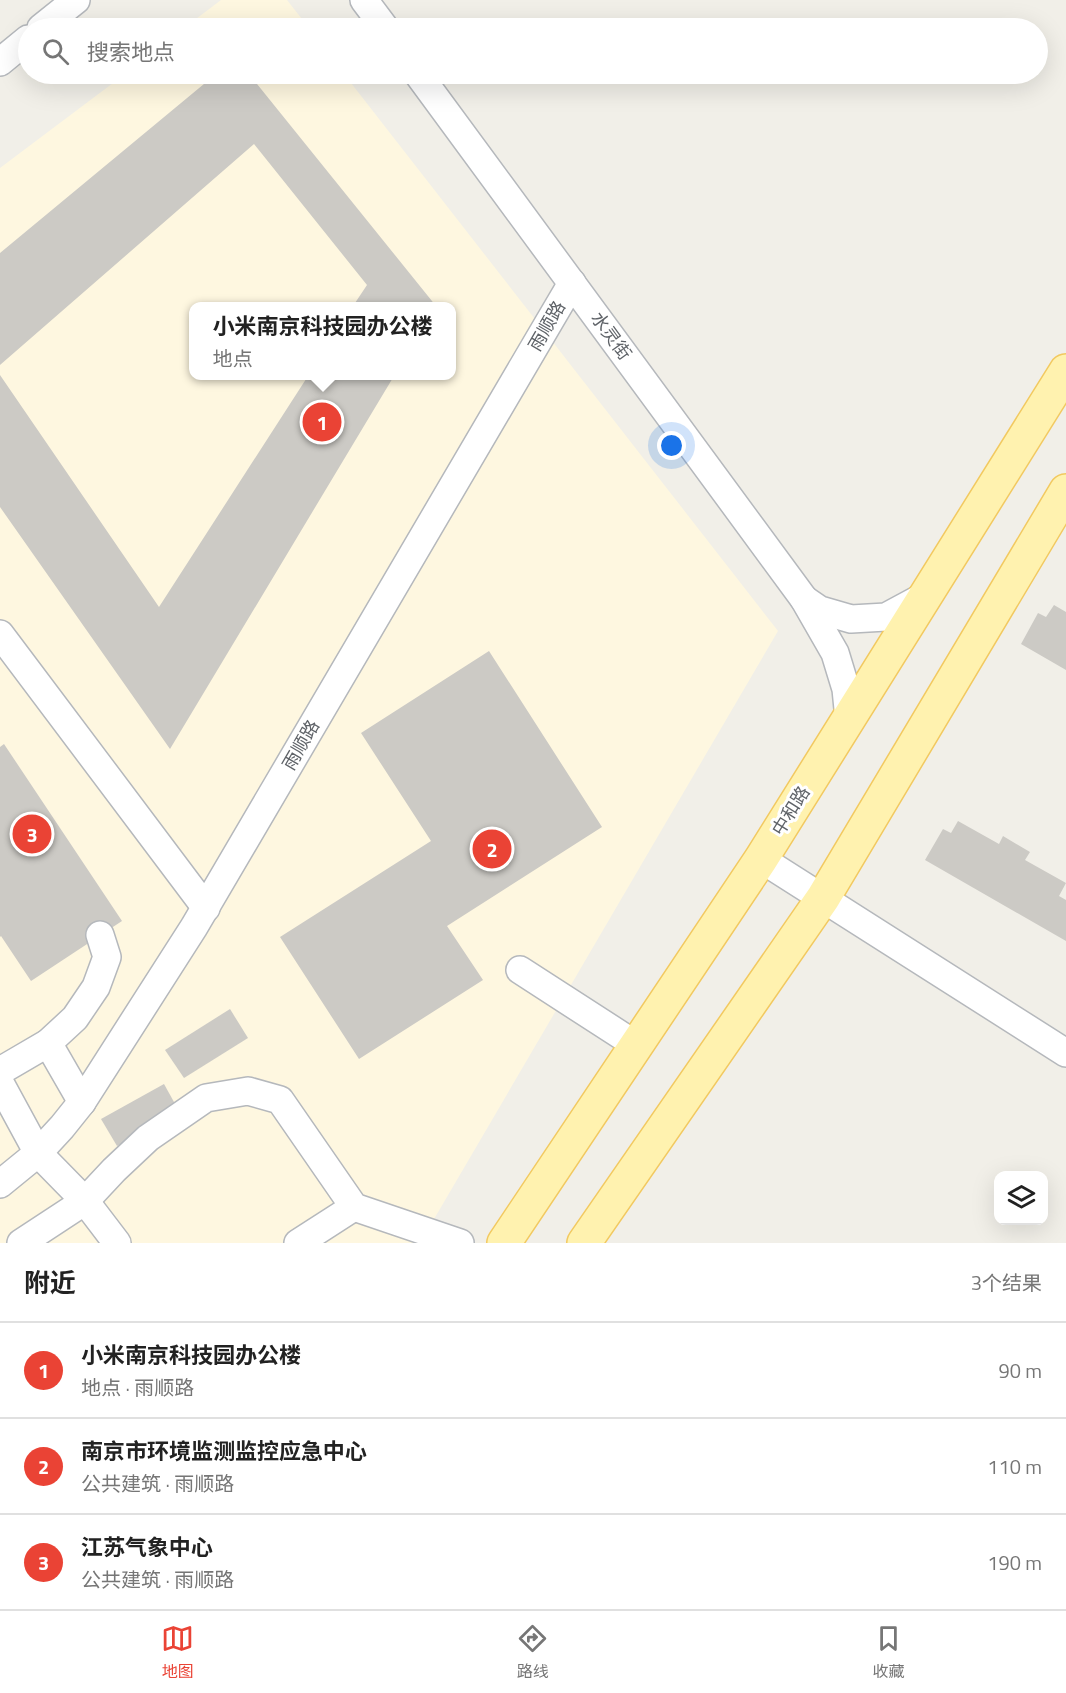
<!DOCTYPE html>
<html lang="zh">
<head>
<meta charset="utf-8">
<style>
  body { margin:0; font-family:"Titillium Web","Noto Sans SC",sans-serif; background:#f2f2f2; color:#222 }
  .controls { position:absolute; right:18px; bottom:18px; display:grid; overflow:hidden; border-radius:12px; box-shadow:0 6px 24px #0002 }
  .controls button { width:54px; height:54px; display:grid; place-items:center; padding:0; border:0; border-bottom:2px solid #e0e0e0; background:#fff; color:#222; font:30px sans-serif }
  .you { position:absolute; left:672px; top:446px; width:21px; height:21px; margin:-15px; border:4px solid #fff; border-radius:50%; background:#1a73e8; box-shadow:0 0 0 9px #1a73e833 }
  .badge { display:grid; place-items:center; width:39px; height:39px; border-radius:50%; background:#ea4335; color:#fff; font-size:20px; font-weight:700 }
  .pin { position:absolute; translate:-50% -50%; border:3px solid #fff; box-shadow:0 2px 6px #0006 }
  .popup { position:absolute; left:189px; top:302px; width:267px; height:78px; box-sizing:border-box; display:grid; place-content:center; border-radius:12px; background:#fff; filter:drop-shadow(0 2px 4px #0005); font-size:20px; white-space:nowrap; color:#767676 }
  .popup b { font-size:22px; color:#222 }
  .popup::after { content:''; position:absolute; left:50%; top:100%; margin-left:-12px; border:12px solid transparent; border-top-color:#fff }
  .list { margin:0; padding:0; list-style:none }
  h2 { display:flex; justify-content:space-between; align-items:center; height:78px; margin:0; padding:0 24px; font-size:26px }
  h2 small { font-size:20px; font-weight:400; color:#767676 }
  .list li { display:grid; grid-template-columns:39px 1fr auto; gap:18px; align-items:center; box-sizing:border-box; height:96px; padding:0 24px; border-top:2px solid #e0e0e0 }
  .list b { display:block; font-size:22px; white-space:nowrap }
  .list p { margin:0; font-size:20px; white-space:nowrap; color:#767676 }
  .list em { font-size:20px; font-style:normal; color:#767676 }
  .icon { flex:none; width:33px; height:33px; fill:none; stroke:currentColor; stroke-width:2; stroke-linecap:round; stroke-linejoin:round }
  .map { position:relative; flex:none; width:1066px; height:1243px; overflow:hidden }
  .search { position:absolute; background:#fff; box-shadow:0 6px 24px #0002; left:18px; right:18px; top:18px; height:66px; display:flex; align-items:center; gap:15px; box-sizing:border-box; padding:0 21px; border-radius:33px; color:#767676; font-size:22px }
  .sheet { height:366px; background:#fff }
  nav { display:flex; justify-content:space-around; align-items:center; box-sizing:border-box; height:84px; border-top:2px solid #e0e0e0; background:#fff; font-size:16px; color:#767676 }
  nav a { display:grid; justify-items:center; gap:3px }
  nav .on { color:#ea4335 }
  .map>svg:first-child { display:block }
</style>
</head>
<body>
<div class="map">
<svg width="1066" height="1243" viewBox="0 0 1066 1243">
  <rect width="100%" height="100%" fill="#f1efe8"/>
  <!-- commercial -->
  <g fill="#fef7e0" fill-rule="evenodd">
    <path d="M221,0H287L309,28H184Z"/>
    <path d="M125,74H344L778,631L420,1243H0V168ZM193,306H451V376H193Z"/>
  </g>
  <!-- building -->
  <g fill="#cccac5">
    <path d="M216,74H249L436,306H353L367,285L254,144L0,365V253Z"/>
    <path d="M0,375L159,607L308,376H394L170,749L0,507Z"/>
    <path d="M1054,605L1066,612V670L1021,644L1038,613L1046,617Z"/>
    <path d="M489,651L602,827L447,926L483,980L359,1059L280,937L431,841L361,733Z"/>
    <path d="M4,744L122,921L31,981L1,936L0,937V747Z"/>
    <path d="M958,821L999,844L1003,836L1030,852L1025,860L1066,883L1059,896L1066,900V941L925,860L943,829L951,833Z"/>
    <path d="M230,1009L248,1038L184,1078L165,1050Z"/>
    <path d="M164,1084L179,1111L117,1146L101,1119Z"/>
  </g>
  <g fill="none" stroke-linecap="round" stroke-linejoin="round">
    <!-- minor casing -->
    <g stroke="#b5b8bc" stroke-width="30">
      <g id="minor">
        <path d="M364,0L385,28"/>
        <path d="M41,28L76,0"/>
        <path d="M0,62L28,39"/>
        <path d="M418,74L804,599L835,653L846,689L849,719"/>
        <path d="M804,599L820,610L851,619L886,617L925,596"/>
        <path d="M0,634L206,908"/>
        <path d="M761,859L1066,1053"/>
        <path d="M520,970L636,1045"/>
        <path d="M48,1043L82,1102"/>
        <path d="M0,1071L48,1043L75,1018L96,987L107,957L100,935"/>
        <path d="M0,1083L38,1153L85,1201L117,1243"/>
        <path d="M0,1184L38,1153L62,1127L82,1102L194,927L572,283"/>
        <path d="M21,1243L85,1201L114,1170L148,1138L206,1098L248,1091L280,1100L354,1207L460,1243"/>
        <path d="M298,1243L354,1207"/>
      </g>
    </g>
    <!-- major casing -->
    <g stroke="#f2c960" stroke-width="36">
      <g id="major">
        <path d="M504,1243L761,859L1066,371"/>
        <path d="M584,1243L823,898L1066,491"/>
      </g>
    </g>
    <!-- minor -->
    <use href="#minor" stroke="#fff" stroke-width="27"/>
    <!-- major -->
    <use href="#major" stroke="#fff2af" stroke-width="33"/>
  </g>
  <g text-anchor="middle" stroke-width="6" stroke-linejoin="round" paint-order="stroke">
    <!-- street labels -->
    <g font-size="18" fill="#5f6368" stroke="#fff">
      <text transform="translate(547 326) rotate(-60)" y="6">雨顺路</text>
      <text transform="translate(611 336) rotate(54)" y="6">水灵街</text>
      <text transform="translate(301 745) rotate(-60)" y="6">雨顺路</text>
      <text transform="translate(791 811) rotate(-58)" y="6">中和路</text>
    </g>
  </g>
</svg>
<div class="controls">
<button><svg class="icon" aria-label="layers" viewBox="0 0 24 24"><path d="M12 4l9 5-9 5-9-5zM3 14l9 5 9-5"/></svg></button>
</div>
<div class="you"></div>
<div class="pin badge" style="left:322px;top:422px">1</div>
<div class="popup"><b>小米南京科技园办公楼</b>地点</div>
<div class="pin badge" style="left:492px;top:849px">2</div>
<div class="pin badge" style="left:32px;top:834px">3</div>
<div class="search"><svg class="icon" aria-label="search" viewBox="0 0 24 24"><circle cx="10" cy="10" r="6"/><path d="M15 15l6 6"/></svg>搜索地点</div>
</div>
<section class="sheet">
<h2>附近<small>3个结果</small></h2>
<ul class="list">
<li><span class="badge">1</span><div><b>小米南京科技园办公楼</b><p>地点 · 雨顺路</p></div><em>90 m</em></li>
<li><span class="badge">2</span><div><b>南京市环境监测监控应急中心</b><p>公共建筑 · 雨顺路</p></div><em>110 m</em></li>
<li><span class="badge">3</span><div><b>江苏气象中心</b><p>公共建筑 · 雨顺路</p></div><em>190 m</em></li>
</ul>
</section>
<nav>
<a class="on"><svg class="icon" aria-label="map" viewBox="0 0 24 24"><path d="M3 6l6-2 6 2 6-2v14l-6 2-6-2-6 2zM9 4v14M15 6v14"/></svg>地图</a>
<a><svg class="icon" aria-label="directions" viewBox="0 0 24 24"><path d="M12 3l9 9-9 9-9-9zM9 14v-3h6M13 9l2 2-2 2"/></svg>路线</a>
<a><svg class="icon" aria-label="saved" viewBox="0 0 24 24"><path d="M7 4h10v16l-5-4-5 4z"/></svg>收藏</a>
</nav>
</body>
</html>
